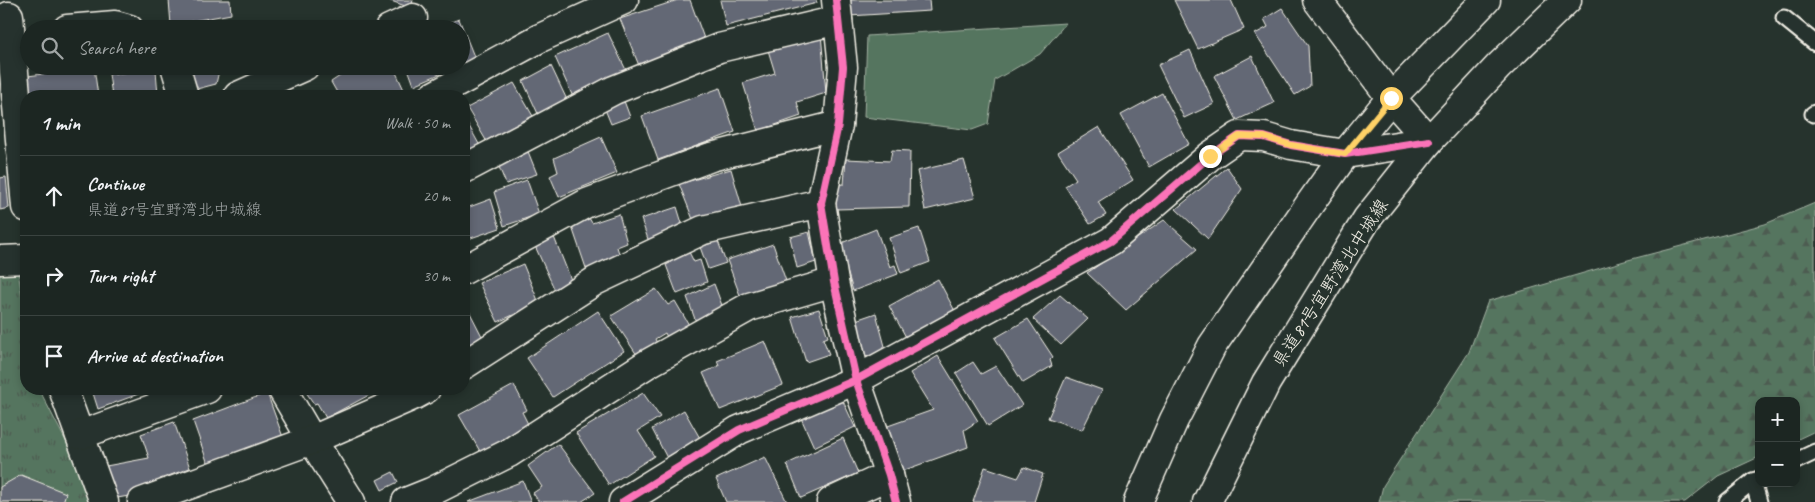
<!DOCTYPE html>
<html lang="en">
<head>
<meta charset="utf-8">
<style>
  body { margin:0; font-family:Caveat,"Klee One",sans-serif; background:#29322f; color:#f1f3f6 }
  .controls { position:absolute; right:15px; bottom:15px; display:grid; overflow:hidden; border-radius:10px; box-shadow:0 2px 8px #0003 }
  .controls button { width:45px; height:45px; display:grid; place-items:center; padding:0; border:0; border-bottom:1px solid #3a4340; background:#1c2622; color:#f1f3f6; font:25px sans-serif }
  .stop { position:absolute; width:15px; height:15px; margin:-11px; border:4px solid #ffd166; border-radius:50%; background:#fff }
  .stop.end { background:#ffd166; border-color:#fff; box-shadow:0 1px 5px #0008 }
  .list { margin:0; padding:0; list-style:none }
  h2 { display:flex; justify-content:space-between; align-items:center; height:65px; margin:0; padding:0 20px; font-size:21px }
  h2 small { font-size:16px; font-weight:400; color:#a0a5a5 }
  .list li { display:grid; grid-template-columns:32px 1fr auto; gap:15px; align-items:center; box-sizing:border-box; height:80px; padding:0 20px; border-top:1px solid #3a4340 }
  .list b { display:block; font-size:19px; white-space:nowrap }
  .list p { margin:0; font-size:16px; white-space:nowrap; color:#a0a5a5 }
  .list em { font-size:16px; font-style:normal; color:#a0a5a5 }
  .icon { flex:none; width:28px; height:28px; fill:none; stroke:currentColor; stroke-width:2; stroke-linecap:round; stroke-linejoin:round }
  .map { position:relative; flex:none; width:1815px; height:502px; overflow:hidden }
  .search { position:absolute; background:#1c2622; box-shadow:0 2px 8px #0003; left:20px; top:20px; width:450px; height:55px; display:flex; align-items:center; gap:12px; box-sizing:border-box; padding:0 18px; border-radius:28px; color:#a0a5a5; font-size:19px }
  .panel { position:absolute; background:#1c2622; box-shadow:0 2px 8px #0003; left:20px; top:90px; width:450px; height:305px; border-radius:20px }
  .map>svg:first-child { display:block }
</style>
</head>
<body>
<div class="map">
<svg width="1815" height="502" viewBox="0 0 1815 502">
  <defs>
    <pattern id="forest-firs" width="22" height="20" patternUnits="userSpaceOnUse" patternTransform="scale(1.25)"><rect width="22" height="20" fill="#54745e"/><path d="M5 1l3.5 6h-7zM16 11l3.5 6h-7z" fill="#4e5c51"/></pattern>
    <pattern id="park-tufts" width="24" height="20" patternUnits="userSpaceOnUse" patternTransform="scale(1.25)"><rect width="24" height="20" fill="#54745e"/><path d="M3 7l-1-3M5 7V3M7 7l1-3M15 17l-1-3M17 17v-4M19 17l1-3" fill="none" stroke="#4e5c51"/></pattern>
  </defs>
  <rect width="100%" height="100%" fill="#26332d"/>
  <filter id="ink" filterUnits="userSpaceOnUse"><feTurbulence type="fractalNoise" baseFrequency=".02" numOctaves="2"/><feDisplacementMap in="SourceGraphic" scale="10" xChannelSelector="R" yChannelSelector="G"/><feConvolveMatrix kernelMatrix="1 2 1 2 8 2 1 2 1" color-interpolation-filters="sRGB"/></filter>
  <g filter="url(#ink)">
    <!-- grass -->
    <path fill="#54745e" stroke="#a4b2a3" d="M1066,23L1040,54L995,80L988,124L972,130L864,117L867,36Z"/>
    <!-- forest -->
    <path fill="url(#forest-firs)" stroke="#a4b2a3" d="M1815,203V431L1796,440V401H1759V457L1718,476L1685,502H1379L1383,486L1469,352L1488,301L1628,260L1765,224Z"/>
    <!-- park -->
    <path fill="url(#park-tufts)" stroke="#a4b2a3" d="M18,272L26,319V389H39L92,492L94,502H0V273Z"/>
    <!-- building -->
    <g fill="#646875" stroke="#f4f1e8">
      <path d="M169,0H230L231,14L171,25Z"/>
      <path d="M388,0H413L411,8Z"/>
      <path d="M678,0H690L706,44L640,68L620,19Z"/>
      <path d="M720,0H816L817,3L726,26Z"/>
      <path d="M848,0H929L930,11L849,16Z"/>
      <path d="M1174,0H1231L1244,29L1198,49Z"/>
      <path d="M1282,8L1308,46L1310,86L1295,95L1255,34L1268,27L1264,19Z"/>
      <path d="M459,19L475,59L461,65V29H433Z"/>
      <path d="M608,33L627,72L573,97L555,57Z"/>
      <path d="M821,33L826,93L797,102L801,116L758,131L743,83L775,73L768,50Z"/>
      <path d="M1190,50L1214,104L1184,118L1158,65Z"/>
      <path d="M1252,56L1274,103L1237,120L1214,76Z"/>
      <path d="M188,66H220L216,84L193,90Z"/>
      <path d="M355,66H393L405,92L397,96H339L331,82Z"/>
      <path d="M407,66H458L414,85Z"/>
      <path d="M551,66L568,102L539,116L523,81Z"/>
      <path d="M94,67L98,96H31L28,76Z"/>
      <path d="M156,70L158,96H112L109,74Z"/>
      <path d="M514,83L534,118L487,142L467,108Z"/>
      <path d="M720,88L735,132L658,160L642,116Z"/>
      <path d="M1162,93L1189,144L1149,167L1121,115Z"/>
      <path d="M624,101L630,117L611,124L604,107Z"/>
      <path d="M464,117L480,146L464,155Z"/>
      <path d="M1099,127L1133,180L1098,202L1106,215L1090,224L1065,186L1076,179L1058,152Z"/>
      <path d="M601,137L617,173L559,197L550,176L558,172L554,158Z"/>
      <path d="M527,149L537,174L506,184L497,162Z"/>
      <path d="M892,150L910,151L909,207L836,209L833,185L844,184L846,159L890,161Z"/>
      <path d="M964,160L975,198L925,210L917,171Z"/>
      <path d="M1227,167L1242,189L1208,239L1176,209Z"/>
      <path d="M731,169L742,207L694,222L679,184Z"/>
      <path d="M6,177L9,208L0,210V178Z"/>
      <path d="M527,180L539,214L504,226L494,192Z"/>
      <path d="M491,199L500,228L465,240L464,209Z"/>
      <path d="M677,207L685,233L650,245L641,219Z"/>
      <path d="M619,214L627,243L617,247L621,259L587,271L571,224L589,218L592,223Z"/>
      <path d="M1164,220L1197,249L1126,310L1087,273Z"/>
      <path d="M919,228L930,262L901,273L889,238Z"/>
      <path d="M876,229L890,267L895,265L898,274L853,291L839,244Z"/>
      <path d="M809,232L816,262L797,268L790,237Z"/>
      <path d="M554,237L573,285L557,295L535,246Z"/>
      <path d="M718,241L726,263L708,269L700,247Z"/>
      <path d="M773,244L787,284L741,298L727,260Z"/>
      <path d="M689,252L694,262L700,260L707,282L677,294L666,265L670,263V260Z"/>
      <path d="M523,264L539,303L498,322L479,283Z"/>
      <path d="M938,279L956,313L907,339L889,306Z"/>
      <path d="M714,284L723,308L696,322L687,297Z"/>
      <path d="M656,289L668,305L675,301L689,325L668,339L665,333L655,339L657,343L637,355L611,316Z"/>
      <path d="M1060,295L1088,319L1061,345L1033,319Z"/>
      <path d="M464,301L485,342L464,352Z"/>
      <path d="M819,309L828,337L823,339L829,354L806,362L792,317Z"/>
      <path d="M598,311L624,351L553,397L527,358Z"/>
      <path d="M876,313L886,350L858,360L850,322Z"/>
      <path d="M1028,319L1053,357L1050,360L1052,366L1023,383L995,338Z"/>
      <path d="M765,341L783,385L720,410L703,373L719,366L717,361Z"/>
      <path d="M938,356L978,421L964,430L968,447L902,471L885,427L933,410L910,373Z"/>
      <path d="M973,362L981,374L996,366L1022,405L988,426L956,373Z"/>
      <path d="M1066,377L1102,390L1082,430L1048,418Z"/>
      <path d="M514,385L527,410L522,412L529,426L481,453L459,415Z"/>
      <path d="M96,389H152L98,409L92,390Z"/>
      <path d="M304,389H368L371,394L326,418L317,403L314,404Z"/>
      <path d="M267,393L284,440L209,467L193,421Z"/>
      <path d="M643,393L660,417L638,431L654,456L609,485L576,433Z"/>
      <path d="M843,401L855,427L814,447L801,418Z"/>
      <path d="M684,410L701,440L667,458L652,429Z"/>
      <path d="M174,422L190,468L160,479L162,490L112,499L106,466L149,458L141,434Z"/>
      <path d="M843,438L858,473L801,498L787,464Z"/>
      <path d="M558,444L595,493L581,502H539L533,493L542,487L528,466Z"/>
      <path d="M765,457L787,502H726L716,479Z"/>
      <path d="M985,467L1018,478L1024,467L1043,474L1034,502H973Z"/>
      <path d="M393,472L398,482L382,490L377,480Z"/>
      <path d="M21,475L66,493L63,502H0V487Z"/>
      <path d="M523,481L531,502H468Z"/>
    </g>
    <g fill="none" stroke-linecap="round" stroke-linejoin="round">
      <!-- lane casing -->
      <g stroke="#f4f1e8" stroke-width="19">
        <g id="lane">
          <path d="M1784,18L1815,43"/>
          <path d="M1813,114L1815,113"/>
          <path d="M1796,461L1815,452"/>
          <path d="M1753,481L1759,502"/>
          <path d="M1727,502L1753,481L1759,479"/>
        </g>
      </g>
      <!-- street casing -->
      <g stroke="#f4f1e8" stroke-width="31">
        <g id="street">
          <path d="M836,0L843,67L838,125L821,203L834,282L856,380L889,475L896,502"/>
          <path d="M9,16L26,207"/>
          <path d="M67,29L115,25L129,29"/>
          <path d="M389,29L413,18"/>
          <path d="M175,66L184,96"/>
          <path d="M238,96L305,66"/>
          <path d="M433,96L540,38L624,0"/>
          <path d="M464,169L614,90L719,48L838,20"/>
          <path d="M0,260L26,259"/>
          <path d="M464,270L587,203L711,157L838,125"/>
          <path d="M464,365L595,281L703,230L821,203"/>
          <path d="M63,389L104,502"/>
          <path d="M282,389L312,440L351,502"/>
          <path d="M80,435L207,389"/>
          <path d="M142,502L312,440L415,395L426,389"/>
          <path d="M406,502L431,492L509,453L647,364L749,307L834,282"/>
          <path d="M623,502L739,430L856,380L1111,241L1210,156L1239,136L1264,137L1291,145L1345,154L1429,141"/>
          <path d="M831,502L889,475"/>
        </g>
      </g>
      <!-- primary casing -->
      <g stroke="#f4f1e8" stroke-width="31">
        <g id="primary">
          <path d="M1317,0L1391,98L1429,141"/>
          <path d="M1138,502L1174,420L1212,346L1309,205L1345,154L1391,98L1486,0"/>
          <path d="M1207,502L1266,383L1367,219L1429,141L1498,67L1567,0"/>
        </g>
      </g>
      <!-- lane -->
      <use href="#lane" stroke="#26332d" stroke-width="15"/>
      <!-- street -->
      <use href="#street" stroke="#26332d" stroke-width="28"/>
      <!-- primary -->
      <use href="#primary" stroke="#26332d" stroke-width="28"/>
      <!-- cycleway casing -->
      <g stroke="#26332d" stroke-width="11">
        <g id="cycleway">
          <path d="M836,0L843,67L838,125L821,203L834,282L856,380L889,475L896,502"/>
          <path d="M623,502L739,430L856,380L1111,241L1210,156L1239,136L1264,137L1291,145L1345,154L1429,141"/>
        </g>
      </g>
      <!-- cycleway -->
      <use href="#cycleway" stroke="#fb73b8" stroke-width="8"/>
    </g>
  </g>
  <g fill="none" stroke-linecap="round" stroke-linejoin="round" filter="url(#ink)">
    <!-- route -->
    <path stroke="#ffd166" stroke-width="6" d="M1210,156L1239,136L1264,137L1291,145L1345,154L1391,98"/>
  </g>
  <g text-anchor="middle" stroke-width="5" stroke-linejoin="round" paint-order="stroke">
    <!-- street labels -->
    <g font-size="18" fill="#f4f1e8" stroke="#26332d">
      <text transform="translate(1330 283) rotate(-57)" y="6">県道81号宜野湾北中城線</text>
    </g>
  </g>
</svg>
<div class="controls">
<button>+</button>
<button>−</button>
</div>
<div class="stop" style="left:1391px;top:98px"></div>
<div class="stop end" style="left:1210px;top:156px"></div>
<div class="search"><svg class="icon" aria-label="search" viewBox="0 0 24 24"><circle cx="10" cy="10" r="6"/><path d="M15 15l6 6"/></svg>Search here</div>
<section class="panel">
<h2>1 min<small>Walk · 50 m</small></h2>
<ul class="list">
<li><svg class="icon" aria-label="ahead" viewBox="0 0 24 24"><path d="M12 20V5M6 11l6-6 6 6"/></svg><div><b>Continue</b><p>県道81号宜野湾北中城線</p></div><em>20 m</em></li>
<li><svg class="icon" aria-label="right" viewBox="0 0 24 24"><path d="M7 20v-9h11M14 6l5 5-5 5"/></svg><div><b>Turn right</b></div><em>30 m</em></li>
<li><svg class="icon" aria-label="arrive" viewBox="0 0 24 24"><path d="M6 21V4h12l-3 4 3 4H6"/></svg><div><b>Arrive at destination</b></div></li>
</ul>
</section>
</div>
</body>
</html>
